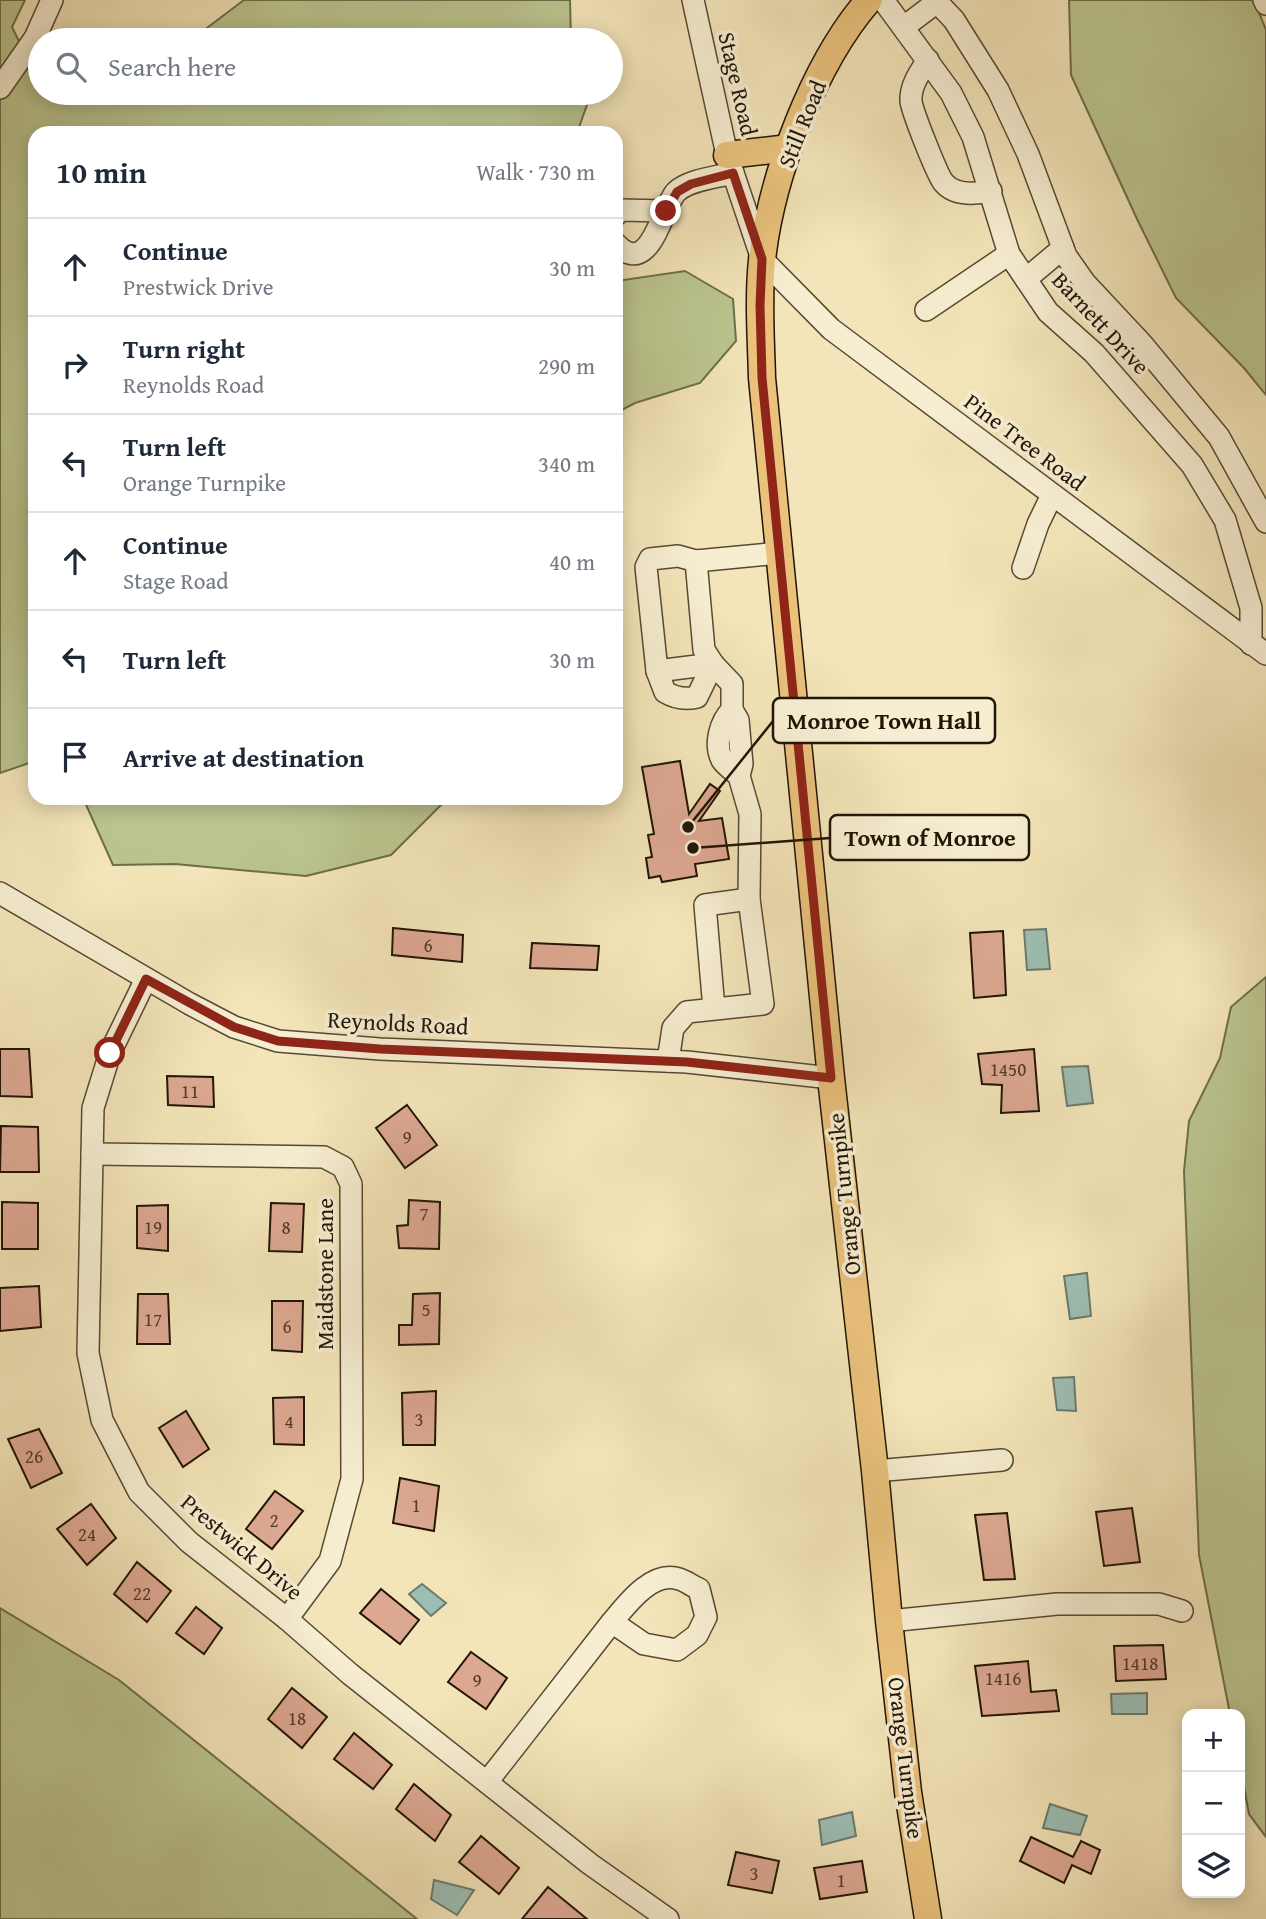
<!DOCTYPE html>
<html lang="en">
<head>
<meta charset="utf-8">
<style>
  body { margin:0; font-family:"Gentium Book Plus",serif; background:#f6f6f7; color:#1f2937 }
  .controls { position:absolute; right:21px; bottom:21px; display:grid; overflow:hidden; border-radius:14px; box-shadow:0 4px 18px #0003 }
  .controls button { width:63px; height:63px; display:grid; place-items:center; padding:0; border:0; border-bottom:2px solid #e0e1e3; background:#fff; color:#1f2937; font:35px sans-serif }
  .stop { position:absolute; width:21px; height:21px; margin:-16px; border:5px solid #8f2418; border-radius:50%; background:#fff }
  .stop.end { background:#8f2418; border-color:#fff; box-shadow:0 2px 7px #0008 }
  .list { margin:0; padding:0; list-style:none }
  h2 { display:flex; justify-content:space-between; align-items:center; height:91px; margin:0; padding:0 28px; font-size:30px }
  h2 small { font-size:23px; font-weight:400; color:#747a83 }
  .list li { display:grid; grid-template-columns:46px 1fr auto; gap:21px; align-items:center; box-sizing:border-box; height:98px; padding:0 28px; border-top:2px solid #e0e1e3 }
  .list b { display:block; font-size:26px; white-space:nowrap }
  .list p { margin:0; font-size:23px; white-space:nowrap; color:#747a83 }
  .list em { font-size:23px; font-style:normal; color:#747a83 }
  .icon { flex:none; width:38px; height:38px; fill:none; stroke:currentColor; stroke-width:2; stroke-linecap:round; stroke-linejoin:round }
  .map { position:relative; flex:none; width:1266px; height:1919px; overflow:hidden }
  .search { position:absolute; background:#fff; box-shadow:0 4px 18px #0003; left:28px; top:28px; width:595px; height:77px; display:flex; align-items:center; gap:18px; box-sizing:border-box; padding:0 24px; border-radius:38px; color:#747a83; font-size:26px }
  .panel { position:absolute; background:#fff; box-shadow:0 4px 18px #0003; left:28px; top:126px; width:595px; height:679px; border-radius:21px }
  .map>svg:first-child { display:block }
</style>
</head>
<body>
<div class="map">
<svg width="1266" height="1919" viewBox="0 0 1266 1919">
  <rect width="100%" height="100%" fill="#f3e5b9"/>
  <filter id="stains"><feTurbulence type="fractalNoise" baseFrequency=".00286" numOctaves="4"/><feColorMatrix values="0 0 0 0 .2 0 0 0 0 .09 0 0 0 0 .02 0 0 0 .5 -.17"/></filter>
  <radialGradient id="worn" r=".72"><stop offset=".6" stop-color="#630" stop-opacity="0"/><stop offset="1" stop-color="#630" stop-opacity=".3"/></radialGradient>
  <!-- green -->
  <g fill="#bbc58f" stroke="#6e6d4a" stroke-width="2">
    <path d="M0,0H25L12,27L31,66L33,81L40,74V93H584L588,102L577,133H35V761L0,773Z"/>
    <path d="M244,0H570L571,40H191Z"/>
    <path d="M1069,0H1254L1266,30V395L1244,368L1176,298L1137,219L1071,75Z"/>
    <path d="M685,271L733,299L736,341L700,383L635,403L616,413V281Z"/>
    <path d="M83,798H448L391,855L306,876L175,864L113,865Z"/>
    <path d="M1266,977V1837L1249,1814L1240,1765V1714H1230L1199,1555L1184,1171L1189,1121L1220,1058L1231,1007Z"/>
    <path d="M0,1608L119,1680L417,1919H0Z"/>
  </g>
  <!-- water -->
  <g fill="#9cbeb4" stroke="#6b7a6e" stroke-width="2">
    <path d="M1046,929L1050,969L1027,970L1024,930Z"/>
    <path d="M1088,1066L1093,1103L1067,1106L1062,1067Z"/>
    <path d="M1087,1273L1091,1316L1070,1319L1064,1276Z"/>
    <path d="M1074,1377L1076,1411L1057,1410L1053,1378Z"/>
    <path d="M422,1584L446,1603L431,1616L409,1594Z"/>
    <path d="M1147,1693V1714H1112L1111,1694Z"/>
    <path d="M1050,1804L1087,1816L1080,1835L1043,1828Z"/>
    <path d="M852,1812L856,1836L822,1845L819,1820Z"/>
    <path d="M434,1880L474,1890L457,1915L431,1899Z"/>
  </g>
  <!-- building -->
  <g fill="#dda892" stroke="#211506" stroke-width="2">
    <path d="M680,761L689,814L710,784L720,791L699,821L722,818L729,859L695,864L697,876L662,882L660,876L649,878L646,858L652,857L648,835L654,834L642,767Z"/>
    <path d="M393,928L463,935L462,962L392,955Z"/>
    <path d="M1003,931L1006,995L974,998L970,933Z"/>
    <path d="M532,943L599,946L597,970L530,968Z"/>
    <path d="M0,1049H29L32,1097L0,1096Z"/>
    <path d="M1034,1049L1039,1111L1001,1113L1002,1085L982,1084L978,1054Z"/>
    <path d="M167,1076L213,1077L214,1107L168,1105Z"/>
    <path d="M407,1105L437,1145L405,1168L376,1128Z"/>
    <path d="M1,1126L38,1127L39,1172H0Z"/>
    <path d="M409,1200L440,1202L439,1249L399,1248L397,1226L408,1225Z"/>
    <path d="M2,1202L38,1203V1249H2Z"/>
    <path d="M271,1203L304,1204L302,1252L269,1251Z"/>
    <path d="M168,1205V1251L137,1248V1206Z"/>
    <path d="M39,1286L41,1327L0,1331V1288Z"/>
    <path d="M440,1293L439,1344L399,1345V1325H412L413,1294Z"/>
    <path d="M138,1294H168L170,1344H137Z"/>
    <path d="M272,1301H303L302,1352L272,1350Z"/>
    <path d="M436,1391L435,1445H403L402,1393Z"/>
    <path d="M304,1397V1445L274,1444L273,1398Z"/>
    <path d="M186,1411L209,1449L183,1467L159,1428Z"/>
    <path d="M39,1429L62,1473L31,1488L8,1439Z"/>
    <path d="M400,1478L439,1486L434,1531L393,1523Z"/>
    <path d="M275,1491L303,1511L272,1549L246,1529Z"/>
    <path d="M91,1504L116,1538L87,1565L57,1529Z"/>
    <path d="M1132,1508L1140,1562L1104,1566L1096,1512Z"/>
    <path d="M1007,1513L1015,1579L984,1580L975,1515Z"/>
    <path d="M137,1562L171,1591L147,1622L114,1594Z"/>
    <path d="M381,1589L419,1620L400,1644L360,1613Z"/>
    <path d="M196,1607L222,1628L204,1654L176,1633Z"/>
    <path d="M1163,1645L1166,1679L1116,1681L1114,1646Z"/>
    <path d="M471,1652L507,1678L486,1709L448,1682Z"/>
    <path d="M1028,1661L1031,1692L1056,1690L1059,1711L982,1716L975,1666Z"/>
    <path d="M292,1688L327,1717L302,1748L268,1719Z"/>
    <path d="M354,1733L392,1765L373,1789L334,1759Z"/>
    <path d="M414,1784L451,1815L435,1841L396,1809Z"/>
    <path d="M481,1836L519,1868L499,1894L459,1862Z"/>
    <path d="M1031,1837L1073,1857L1081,1841L1100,1850L1091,1874L1072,1865L1064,1883L1020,1861Z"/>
    <path d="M736,1852L779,1861L772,1893L728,1885Z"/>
    <path d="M862,1861L867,1892L820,1899L814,1868Z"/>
    <path d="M548,1887L587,1919H522Z"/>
  </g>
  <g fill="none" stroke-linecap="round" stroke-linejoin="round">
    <!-- minor casing -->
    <g stroke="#564933" stroke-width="24">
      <g id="minor">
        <path d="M693,0L727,155L762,259L831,329L1266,654"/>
        <path d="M883,0L951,93L973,137L1009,254L1048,312L1094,353L1192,465L1225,520L1251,608V644"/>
        <path d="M1264,0L1266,4"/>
        <path d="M904,27L937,2L954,20L998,90L1028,154L1066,256L1085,283L1142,344L1219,437L1266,522"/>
        <path d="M928,60C920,72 910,86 911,101C912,111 938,177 944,183C955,196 976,194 991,191"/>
        <path d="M0,88L35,38L52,0"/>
        <path d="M616,215L620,210L666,211"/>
        <path d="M616,244C650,280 662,207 676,192C688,180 717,177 733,173"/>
        <path d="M1026,279L1063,248"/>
        <path d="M926,310L1009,254"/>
        <path d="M696,561L678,556L650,559L646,567L657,671L713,664"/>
        <path d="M1023,568L1038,524L1052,495"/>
        <path d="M657,671L665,692C675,698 685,700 697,697L713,664"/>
        <path d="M732,710V684L713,664L704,650L696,561L779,553"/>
        <path d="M739,776C734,771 726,766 722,760C714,744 720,722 732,710L738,720L742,764L739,776L750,814L749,899"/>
        <path d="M0,893L190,1004L234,1027L278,1041L380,1049L687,1062L831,1078"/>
        <path d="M146,979L110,1053L93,1108L88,1353L102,1420L139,1492L189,1542L287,1619L350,1674L590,1864L668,1919"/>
        <path d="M668,1061L673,1028L687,1012L763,1004L749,899L705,905L714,1009"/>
        <path d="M92,1154L324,1157L343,1167L351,1184L352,1479L330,1561L287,1619"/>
        <path d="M875,1471L1002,1460"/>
        <path d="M889,1621L1057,1604H1159L1182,1611"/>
        <path d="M487,1782L612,1622C627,1604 652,1570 679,1579C686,1581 692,1586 699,1589L706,1617L697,1635L677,1650L644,1644L612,1622"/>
      </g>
    </g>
    <!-- major casing -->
    <g stroke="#211506" stroke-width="29">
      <g id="major">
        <path d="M869,0C814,63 771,177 762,260C758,299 761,339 762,378L831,1078L875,1471L889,1621L908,1792L928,1919"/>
        <path d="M727,155L789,148"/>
      </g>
    </g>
    <!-- minor -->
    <use href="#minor" stroke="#f7eed2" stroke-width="21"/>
    <!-- major -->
    <use href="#major" stroke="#eac27c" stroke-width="26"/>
  </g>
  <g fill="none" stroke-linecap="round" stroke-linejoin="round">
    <!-- route -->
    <path stroke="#8f2418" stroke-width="9" d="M110,1053L146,979L234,1027L278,1041L380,1049L687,1062L831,1078L762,378L760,305L762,259L733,173L691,184L677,192L666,211"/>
  </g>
  <g text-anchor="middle" stroke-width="7" stroke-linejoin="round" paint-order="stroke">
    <!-- number labels -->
    <g font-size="19" fill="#503a29">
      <text x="428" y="952">6</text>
      <text x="1008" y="1076">1450</text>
      <text x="190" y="1098">11</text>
      <text x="407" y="1144">9</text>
      <text x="424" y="1220">7</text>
      <text x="153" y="1234">19</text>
      <text x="286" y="1234">8</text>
      <text x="426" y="1316">5</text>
      <text x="153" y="1326">17</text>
      <text x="287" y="1333">6</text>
      <text x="419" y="1426">3</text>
      <text x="289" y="1428">4</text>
      <text x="34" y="1463">26</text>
      <text x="416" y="1512">1</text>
      <text x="274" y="1527">2</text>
      <text x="87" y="1541">24</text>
      <text x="142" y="1600">22</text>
      <text x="1140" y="1670">1418</text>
      <text x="1003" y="1685">1416</text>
      <text x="477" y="1687">9</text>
      <text x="297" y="1725">18</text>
      <text x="754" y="1880">3</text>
      <text x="841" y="1887">1</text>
    </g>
    <!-- street labels -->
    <g font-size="23" fill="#211506" stroke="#f7eed2">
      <text transform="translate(738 84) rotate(77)" y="8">Stage Road</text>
      <text transform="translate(802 124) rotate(-68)" y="8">Still Road</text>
      <text transform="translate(1101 323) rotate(47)" y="8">Barnett Drive</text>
      <text transform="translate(1025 442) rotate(37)" y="8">Pine Tree Road</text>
      <text transform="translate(398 1023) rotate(3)" y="8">Reynolds Road</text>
      <text transform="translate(844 1194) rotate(-96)" y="8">Orange Turnpike</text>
      <text transform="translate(325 1274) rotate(-90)" y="8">Maidstone Lane</text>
      <text transform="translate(242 1547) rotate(40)" y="8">Prestwick Drive</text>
      <text transform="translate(906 1758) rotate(83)" y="8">Orange Turnpike</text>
    </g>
  </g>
  <!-- callouts -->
  <path fill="none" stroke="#211506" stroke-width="2.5" d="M688 827L773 721M693 848L830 838"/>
  <g fill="#211506" stroke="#f7eed2" stroke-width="2.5">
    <circle cx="688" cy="827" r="7"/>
    <circle cx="693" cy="848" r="7"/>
  </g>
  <g fill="#f7eed2" stroke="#211506" stroke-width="2.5">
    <rect x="773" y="698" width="222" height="45" rx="7"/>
    <rect x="830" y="815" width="199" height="45" rx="7"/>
  </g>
  <g font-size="24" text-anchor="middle" font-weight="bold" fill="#211506">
    <text x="884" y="729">Monroe Town Hall</text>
    <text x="930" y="846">Town of Monroe</text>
  </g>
  <rect width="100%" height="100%" filter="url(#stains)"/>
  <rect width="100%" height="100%" fill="url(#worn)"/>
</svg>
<div class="controls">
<button>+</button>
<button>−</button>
<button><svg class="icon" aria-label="layers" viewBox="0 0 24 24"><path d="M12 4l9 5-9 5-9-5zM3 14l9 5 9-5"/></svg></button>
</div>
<div class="stop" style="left:110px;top:1053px"></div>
<div class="stop end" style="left:666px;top:211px"></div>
<div class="search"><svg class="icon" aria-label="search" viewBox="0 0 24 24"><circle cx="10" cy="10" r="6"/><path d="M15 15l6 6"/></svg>Search here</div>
<section class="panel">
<h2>10 min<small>Walk · 730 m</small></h2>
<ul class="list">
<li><svg class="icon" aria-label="ahead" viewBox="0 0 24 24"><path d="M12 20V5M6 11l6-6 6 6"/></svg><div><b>Continue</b><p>Prestwick Drive</p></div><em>30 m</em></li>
<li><svg class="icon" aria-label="right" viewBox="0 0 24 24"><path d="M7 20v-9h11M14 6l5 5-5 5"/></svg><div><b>Turn right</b><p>Reynolds Road</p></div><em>290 m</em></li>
<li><svg class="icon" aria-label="left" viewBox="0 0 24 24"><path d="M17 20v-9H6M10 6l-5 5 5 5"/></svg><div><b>Turn left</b><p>Orange Turnpike</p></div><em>340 m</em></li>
<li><svg class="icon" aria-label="ahead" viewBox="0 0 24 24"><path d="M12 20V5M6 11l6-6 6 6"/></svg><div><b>Continue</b><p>Stage Road</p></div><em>40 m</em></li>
<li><svg class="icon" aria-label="left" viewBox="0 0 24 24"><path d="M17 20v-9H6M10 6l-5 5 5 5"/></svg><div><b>Turn left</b></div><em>30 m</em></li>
<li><svg class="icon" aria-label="arrive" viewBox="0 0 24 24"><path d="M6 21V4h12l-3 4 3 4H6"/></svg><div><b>Arrive at destination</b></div></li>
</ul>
</section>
</div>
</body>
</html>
